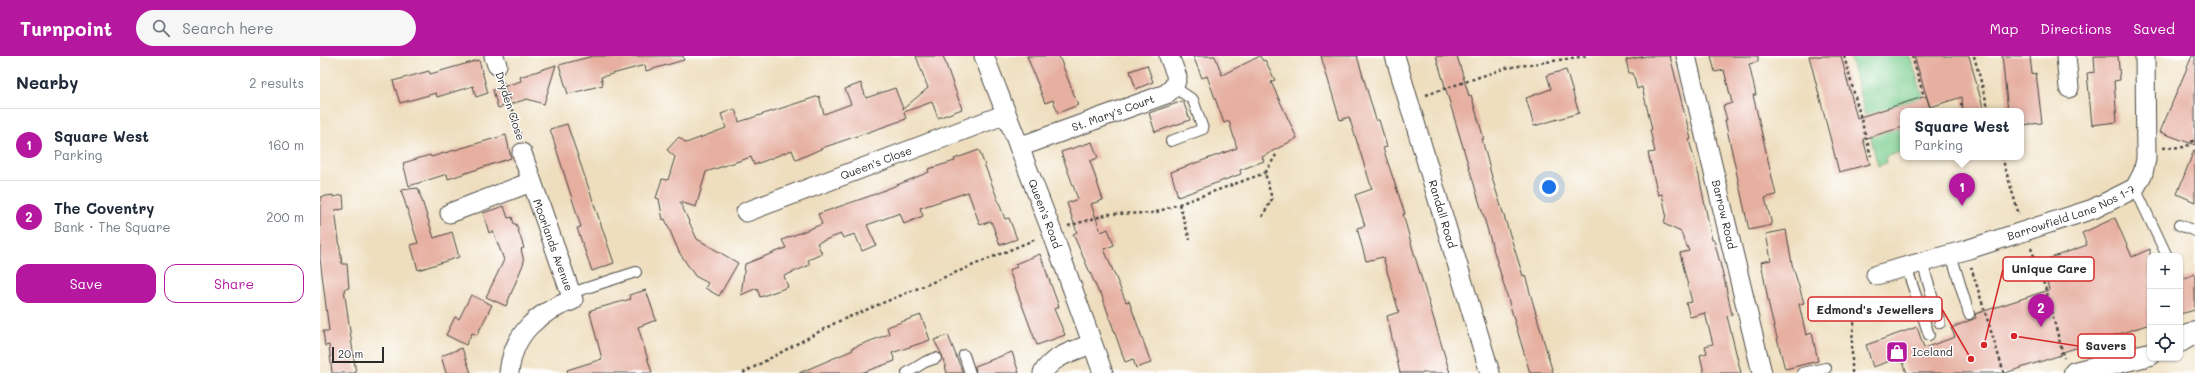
<!DOCTYPE html>
<html lang="en">
<head>
<meta charset="utf-8">
<style>
  body { margin:0; font-family:Mali,sans-serif; background:#f6f6f7; color:#1f2937 }
  .controls { position:absolute; right:12px; bottom:12px; display:grid; overflow:hidden; border-radius:8px; box-shadow:0 1px 3px #0004 }
  .controls button { width:36px; height:36px; display:grid; place-items:center; padding:0; border:0; border-bottom:1px solid #e0e1e3; background:#fff; color:#1f2937; font:20px sans-serif }
  .scale { position:absolute; left:12px; bottom:10px; width:52px; box-sizing:border-box; padding-left:4px; border:2px solid #2b2b2b; border-top:0; font-size:11px; line-height:14px; white-space:nowrap; color:#2b2b2b; -webkit-text-stroke:3px #fff; paint-order:stroke }
  .you { position:absolute; left:1229px; top:131px; width:14px; height:14px; margin:-10px; border:3px solid #fff; border-radius:50%; background:#1a73e8; box-shadow:0 0 0 6px #1a73e833 }
  .badge { display:grid; place-items:center; width:26px; height:26px; border-radius:50%; background:#b5179e; color:#fff; font-size:13px; font-weight:700 }
  .pin { position:absolute; translate:-50% -33px; filter:drop-shadow(0 1px 2px #0008) }
  .pin::after { content:''; position:absolute; top:21px; width:14px; height:12px; background:inherit; clip-path:polygon(0 0,100% 0,50% 100%) }
  .popup { position:absolute; left:1580px; top:52px; width:124px; height:52px; box-sizing:border-box; display:grid; place-content:center; border-radius:8px; background:#fff; filter:drop-shadow(0 1px 3px #0005); font-size:13px; white-space:nowrap; color:#747a83 }
  .popup b { font-size:15px; color:#1f2937 }
  .popup::after { content:''; position:absolute; left:50%; top:100%; margin-left:-8px; border:8px solid transparent; border-top-color:#fff }
  .list { margin:0; padding:0; list-style:none }
  h2 { display:flex; justify-content:space-between; align-items:center; height:52px; margin:0; padding:0 16px; font-size:17px }
  h2 small { font-size:13px; font-weight:400; color:#747a83 }
  .list li { display:grid; grid-template-columns:26px 1fr auto; gap:12px; align-items:center; box-sizing:border-box; height:72px; padding:0 16px; border-top:1px solid #e0e1e3 }
  .list b { display:block; font-size:15px; white-space:nowrap }
  .list p { margin:0; font-size:13px; white-space:nowrap; color:#747a83 }
  .list em { font-size:13px; font-style:normal; color:#747a83 }
  .actions { display:flex; gap:8px; padding:12px 16px }
  .actions a { flex:1; padding:9px 0; border:1px solid #b5179e; border-radius:12px; text-align:center; font-size:14px; color:#b5179e }
  .actions .main { background:#b5179e; color:#fff }
  .icon { flex:none; width:22px; height:22px; fill:none; stroke:currentColor; stroke-width:2; stroke-linecap:round; stroke-linejoin:round }
  .map { position:relative; flex:none; width:1875px; height:317px; overflow:hidden }
  header { display:flex; align-items:center; gap:24px; box-sizing:border-box; height:56px; padding:0 20px; background:#b5179e; color:#fff }
  header strong { font-size:19px }
  nav { display:flex; gap:22px; margin-inline-start:auto; font-size:14px }
  .search { width:280px; height:36px; background:#f6f6f7; display:flex; align-items:center; gap:10px; box-sizing:border-box; padding:0 14px; border-radius:22px; color:#747a83; font-size:15px }
  main { display:flex }
  aside { flex:1; background:#fff }
  .map>svg:first-child { display:block }
</style>
</head>
<body>
<header>
<strong>Turnpoint</strong>
<div class="search"><svg class="icon" aria-label="search" viewBox="0 0 24 24"><circle cx="10" cy="10" r="6"/><path d="M15 15l6 6"/></svg>Search here</div>
<nav><a>Map</a><a>Directions</a><a>Saved</a></nav>
</header>
<main>
<aside>
<h2>Nearby<small>2 results</small></h2>
<ul class="list">
<li><span class="badge">1</span><div><b>Square West</b><p>Parking</p></div><em>160 m</em></li>
<li><span class="badge">2</span><div><b>The Coventry</b><p>Bank · The Square</p></div><em>200 m</em></li>
</ul>
<div class="actions"><a class="main">Save</a><a>Share</a></div>
</aside>
<div class="map">
<svg width="1875" height="317" viewBox="0 0 1875 317">
  <rect width="100%" height="100%" fill="#fff"/>
  <filter id="ink" filterUnits="userSpaceOnUse"><feTurbulence type="fractalNoise" baseFrequency=".025" numOctaves="2"/><feDisplacementMap in="SourceGraphic" scale="8" xChannelSelector="R" yChannelSelector="G"/><feConvolveMatrix kernelMatrix="1 2 1 2 8 2 1 2 1" color-interpolation-filters="sRGB"/></filter>
  <filter id="wash" filterUnits="userSpaceOnUse"><feTurbulence type="fractalNoise" baseFrequency=".012" numOctaves="4" result="noise"/><feDisplacementMap in="SourceGraphic" scale="16" xChannelSelector="R" yChannelSelector="G"/><feGaussianBlur stdDeviation="0.9" result="paint"/><feColorMatrix in="noise" values="0 0 0 0 0 0 0 0 0 0 0 0 0 0 0 0 0 1.4 0 .05"/><feComposite in="paint" operator="in"/></filter>
  <g filter="url(#wash)">
    <rect width="100%" height="100%" fill="#eedebe"/>
    <!-- green -->
    <path fill="#7dce8f" stroke="#547c5d" d="M1530,0H1590L1603,41L1560,55L1566,76L1583,71V95L1565,101L1566,107L1558,110Z"/>
    <g id="blocks">
      <!-- building -->
      <g fill="#e6afa0">
        <path d="M273,0H363L364,4L326,15L325,9L281,21L283,29L248,38L239,9Z"/>
        <path d="M596,0H623L642,53L618,62L612,46L584,56L586,63L505,91L476,104L472,94L434,109L431,101L386,116L376,151L360,146L377,183L418,207L399,240L385,232L388,227L375,220L359,196L345,163L343,164L339,143L336,142L342,123L348,124L355,101L347,94L359,81L366,87L406,72L401,58L415,53L419,66L499,40L504,58L531,48L525,33L541,27L546,42L575,32L583,53L608,32Z"/>
        <path d="M707,0H739L758,49L738,57L733,44L725,47Z"/>
        <path d="M873,0H895L902,19L940,0L943,5L945,4L955,24L951,26L977,82L942,101L944,105L920,114L921,118L858,141L851,116L917,92L909,65L904,67L887,20L882,22Z"/>
        <path d="M1001,0H1037L1056,64H1059L1067,91L1063,92L1085,158H1083L1093,194L1130,317H1080L1067,260L1079,256L1063,201L1046,205L1037,172L1045,170L1035,139L1052,133L1029,61L1020,64Z"/>
        <path d="M1116,0H1137L1149,40L1151,39L1164,83H1162L1173,125L1203,220L1205,219L1233,317H1210Z"/>
        <path d="M1326,0H1350L1371,83L1369,84L1379,120L1392,184H1394L1405,226L1412,259L1407,260L1421,317H1384L1380,299L1387,297L1385,290L1393,288L1385,257L1370,261L1366,247L1372,246L1360,197L1369,195L1361,176L1344,168L1346,158L1342,138L1338,139L1328,97L1335,96L1330,74L1332,73L1322,31L1317,33L1313,17H1309L1306,4Z"/>
        <path d="M1391,0H1438V6L1429,8L1436,39H1433L1456,139L1445,142L1452,169L1429,174L1405,64H1407L1403,50L1412,47L1404,14L1395,16Z"/>
        <path d="M1489,0H1521L1537,62L1606,40L1611,55H1583V71L1543,83L1550,108L1519,116Z"/>
        <path d="M1594,0H1649L1664,55H1643L1642,41L1610,51Z"/>
        <path d="M1682,0H1710L1712,18L1716,17L1722,67L1701,69V55H1688Z"/>
        <path d="M1774,0H1798L1800,24L1794,25L1797,66L1772,69L1767,17L1775,16Z"/>
        <path d="M1872,0H1875V89L1840,76Z"/>
        <path d="M159,4L168,37L156,41L153,30L117,41L116,37L80,47L73,25L109,15L110,18Z"/>
        <path d="M236,9L224,48L207,43L178,52L173,34L201,25L200,21Z"/>
        <path d="M827,9L833,26L816,33L810,15Z"/>
        <path d="M1246,14L1259,57L1214,70L1206,42L1231,33L1227,19Z"/>
        <path d="M863,45L870,64L835,76L829,57Z"/>
        <path d="M247,68L294,207L272,215L257,172L261,171L230,73Z"/>
        <path d="M186,79L191,102L128,123L127,118L89,130L83,107L110,99L111,101Z"/>
        <path d="M772,86L778,102L770,105L783,144L771,148L781,176L788,173L794,189L784,193L806,246L809,245L831,307L816,312L813,303L805,306L781,237H779L753,178L757,176L747,147L758,143L741,96Z"/>
        <path d="M659,94L685,163L689,162L697,183L680,189L671,165L660,169L648,136L600,152L603,160L584,168L580,157L547,169L556,189L542,195L535,178L523,182L521,178L497,187L502,198L488,204L490,209L464,220L468,231L440,241L437,232L421,239L425,208L466,192L462,184L502,168L498,158L550,140L609,116L608,113L635,105L634,103Z"/>
        <path d="M1874,94H1875V146L1857,138Z"/>
        <path d="M98,132L114,182L132,176L139,201L98,214L91,189L98,187L81,134Z"/>
        <path d="M13,139V141L23,139L24,153L15,154L22,208H27L29,232L24,233L36,317H12L9,289L5,290L3,275H9L0,202V141Z"/>
        <path d="M184,150L188,162L192,161L194,168H196L204,192L201,193L204,206L186,250L166,241L184,204L173,175L169,177L163,157Z"/>
        <path d="M1795,162L1812,201L1830,193V268L1740,297L1741,299L1685,317H1587L1581,301L1553,311L1546,289L1597,271L1604,292L1635,281L1631,272L1656,262L1655,258L1729,234L1722,205L1767,189L1762,177Z"/>
        <path d="M1466,174L1472,208L1484,247L1479,248L1486,279L1492,277L1498,305L1465,313L1450,255L1441,206L1451,204L1446,178Z"/>
        <path d="M720,198L739,251L734,253L745,279L717,289L689,214L697,211L695,208Z"/>
        <path d="M1875,218V254L1860,258V224Z"/>
        <path d="M326,234L336,264L318,271L332,317H248L247,314L282,303L270,257L271,254L311,243L309,239Z"/>
        <path d="M151,239L172,249L157,279L152,277L146,289L126,279L135,261L139,263Z"/>
        <path d="M601,259L610,284L572,297L575,305L541,317H479L533,294L532,292L569,278L567,271Z"/>
        <path d="M628,279L642,315L643,317H627L622,299L614,284Z"/>
        <path d="M142,292L151,317H126L121,300Z"/>
        <path d="M692,296L699,317H656L655,310Z"/>
      </g>
    </g>
  </g>
  <g filter="url(#ink)">
    <use href="#blocks" fill-opacity="0" stroke="#484641" stroke-width="1"/>
    <g fill="none" stroke-linecap="round" stroke-linejoin="round">
      <!-- lane casing -->
      <g stroke="#484641" stroke-width="12">
        <g id="lane">
          <path d="M851,85L883,73L873,44L854,31"/>
          <path d="M1815,132L1847,200"/>
          <path d="M1859,169L1875,175"/>
          <path d="M1631,198L1649,258"/>
          <path d="M1602,206L1620,267"/>
          <path d="M1586,210L1609,279"/>
          <path d="M251,237L316,216"/>
          <path d="M644,299L650,317"/>
          <path d="M587,317L605,306L616,302"/>
          <path d="M1482,317L1506,312"/>
        </g>
      </g>
      <!-- street casing -->
      <g stroke="#484641" stroke-width="21">
        <g id="street">
          <path d="M174,0L177,9"/>
          <path id="s1" d="M664,0L732,176L783,317"/>
          <path id="s2" d="M1075,0L1170,317"/>
          <path id="s3" d="M1366,0L1442,317"/>
          <path d="M1746,0L1749,32"/>
          <path id="s4" d="M699,91L846,38L854,31L857,21L849,0"/>
          <path id="s5" d="M426,156L686,58"/>
          <path d="M130,157L211,126"/>
          <path id="s6" d="M1556,219L1646,194L1773,153L1815,132L1823,117L1826,103L1825,0"/>
          <path d="M189,317C193,277 217,257 253,244L202,97"/>
          <path d="M723,317C732,300 754,295 771,288"/>
        </g>
      </g>
      <!-- secondary casing -->
      <g stroke="#484641" stroke-width="24">
        <g id="secondary">
          <path d="M1860,285L1875,276"/>
          <path d="M1755,317L1830,298"/>
        </g>
      </g>
      <!-- path -->
      <g stroke="#484641" stroke-width="2.5" stroke-dasharray="3 3" stroke-linecap="butt">
        <path d="M1524,0L1551,100"/>
        <path d="M1592,0L1604,41"/>
        <path d="M1654,0L1669,55"/>
        <path d="M182,25L201,81"/>
        <path d="M1106,39L1186,12L1266,0"/>
        <path d="M1641,47L1643,55"/>
        <path d="M1843,92L1866,91L1875,83"/>
        <path d="M1682,101L1699,159"/>
        <path d="M859,148L870,184"/>
        <path d="M942,161L952,143L945,117L956,99"/>
        <path d="M748,170L789,158L834,157L945,117"/>
        <path d="M1711,192L1725,231L1744,302"/>
        <path d="M1651,211L1684,317"/>
        <path d="M423,317L517,266L716,183"/>
        <path d="M1532,317V283L1536,252"/>
      </g>
      <!-- lane -->
      <use href="#lane" stroke="#fff" stroke-width="10"/>
      <!-- street -->
      <use href="#street" stroke="#fff" stroke-width="19"/>
      <!-- secondary -->
      <use href="#secondary" stroke="#fff" stroke-width="22"/>
    </g>
  </g>
  <!-- icons -->
  <defs>
    <g id="shop-square" transform="scale(1.15)"><rect x="-9" y="-9" width="18" height="18" rx="4" fill="#b5179e" stroke="#fff"/><path d="M-5-2.5h2.3a2.7 3.5 0 0 1 5.4 0H5L5.5 6h-11ZM-1.5-2.5h3a1.5 2.3 0 0 0-3 0Z" fill="#fff"/></g>
  </defs>
  <g fill-rule="evenodd">
    <use href="#shop-square" x="1577" y="296"/>
  </g>
  <g text-anchor="middle" stroke-width="3" stroke-linejoin="round" paint-order="stroke">
    <!-- street labels -->
    <g font-size="11" fill="#2b2b2b" stroke="#fff">
      <text transform="translate(190 50) rotate(72)" y="4">Dryden Close</text>
      <text dy="4" stroke="none"><textPath href="#s4" startOffset="100">St. Mary's Court</textPath></text>
      <text dy="4" stroke="none"><textPath href="#s5" startOffset="139">Queen's Close</textPath></text>
      <text dy="4" stroke="none"><textPath href="#s6" startOffset="205">Barrowfield Lane Nos 1-7</textPath></text>
      <text dy="4" stroke="none"><textPath href="#s1" startOffset="169">Queen's Road</textPath></text>
      <text dy="4" stroke="none"><textPath href="#s3" startOffset="163">Barrow Road</textPath></text>
      <text dy="4" stroke="none"><textPath href="#s2" startOffset="165">Randall Road</textPath></text>
      <text transform="translate(233 189) rotate(70)" y="4">Moorlands Avenue</text>
    </g>
    <!-- poi labels -->
    <g font-size="11" fill="#2b2b2b" stroke="#fff" text-anchor="start">
      <text x="1592" y="300">Iceland</text>
    </g>
  </g>
  <!-- callouts -->
  <path fill="none" stroke="#d62828" stroke-width="1.5" d="M1664 289L1683 213M1651 303L1622 253M1694 280L1758 290"/>
  <g fill="#d62828" stroke="#fff" stroke-width="1.5">
    <circle cx="1664" cy="289" r="4"/>
    <circle cx="1651" cy="303" r="4"/>
    <circle cx="1694" cy="280" r="4"/>
  </g>
  <g fill="#fff" stroke="#d62828" stroke-width="1.5">
    <rect x="1683" y="201" width="91" height="24" rx="4"/>
    <rect x="1488" y="241" width="134" height="24" rx="4"/>
    <rect x="1758" y="278" width="57" height="24" rx="4"/>
  </g>
  <g font-size="12" text-anchor="middle" font-weight="bold" fill="#2b2b2b">
    <text x="1729" y="217">Unique Care</text>
    <text x="1555" y="258">Edmond's Jewellers</text>
    <text x="1786" y="294">Savers</text>
  </g>
</svg>
<div class="controls">
<button>+</button>
<button>−</button>
<button><svg class="icon" aria-label="locate" viewBox="0 0 24 24"><circle cx="12" cy="12" r="6"/><path d="M12 2v4M12 18v4M2 12h4M18 12h4"/></svg></button>
</div>
<div class="scale">20 m</div>
<div class="you"></div>
<div class="pin badge" style="left:1642px;top:150px">1</div>
<div class="popup"><b>Square West</b>Parking</div>
<div class="pin badge" style="left:1721px;top:271px">2</div>
</div>
</main>
</body>
</html>
